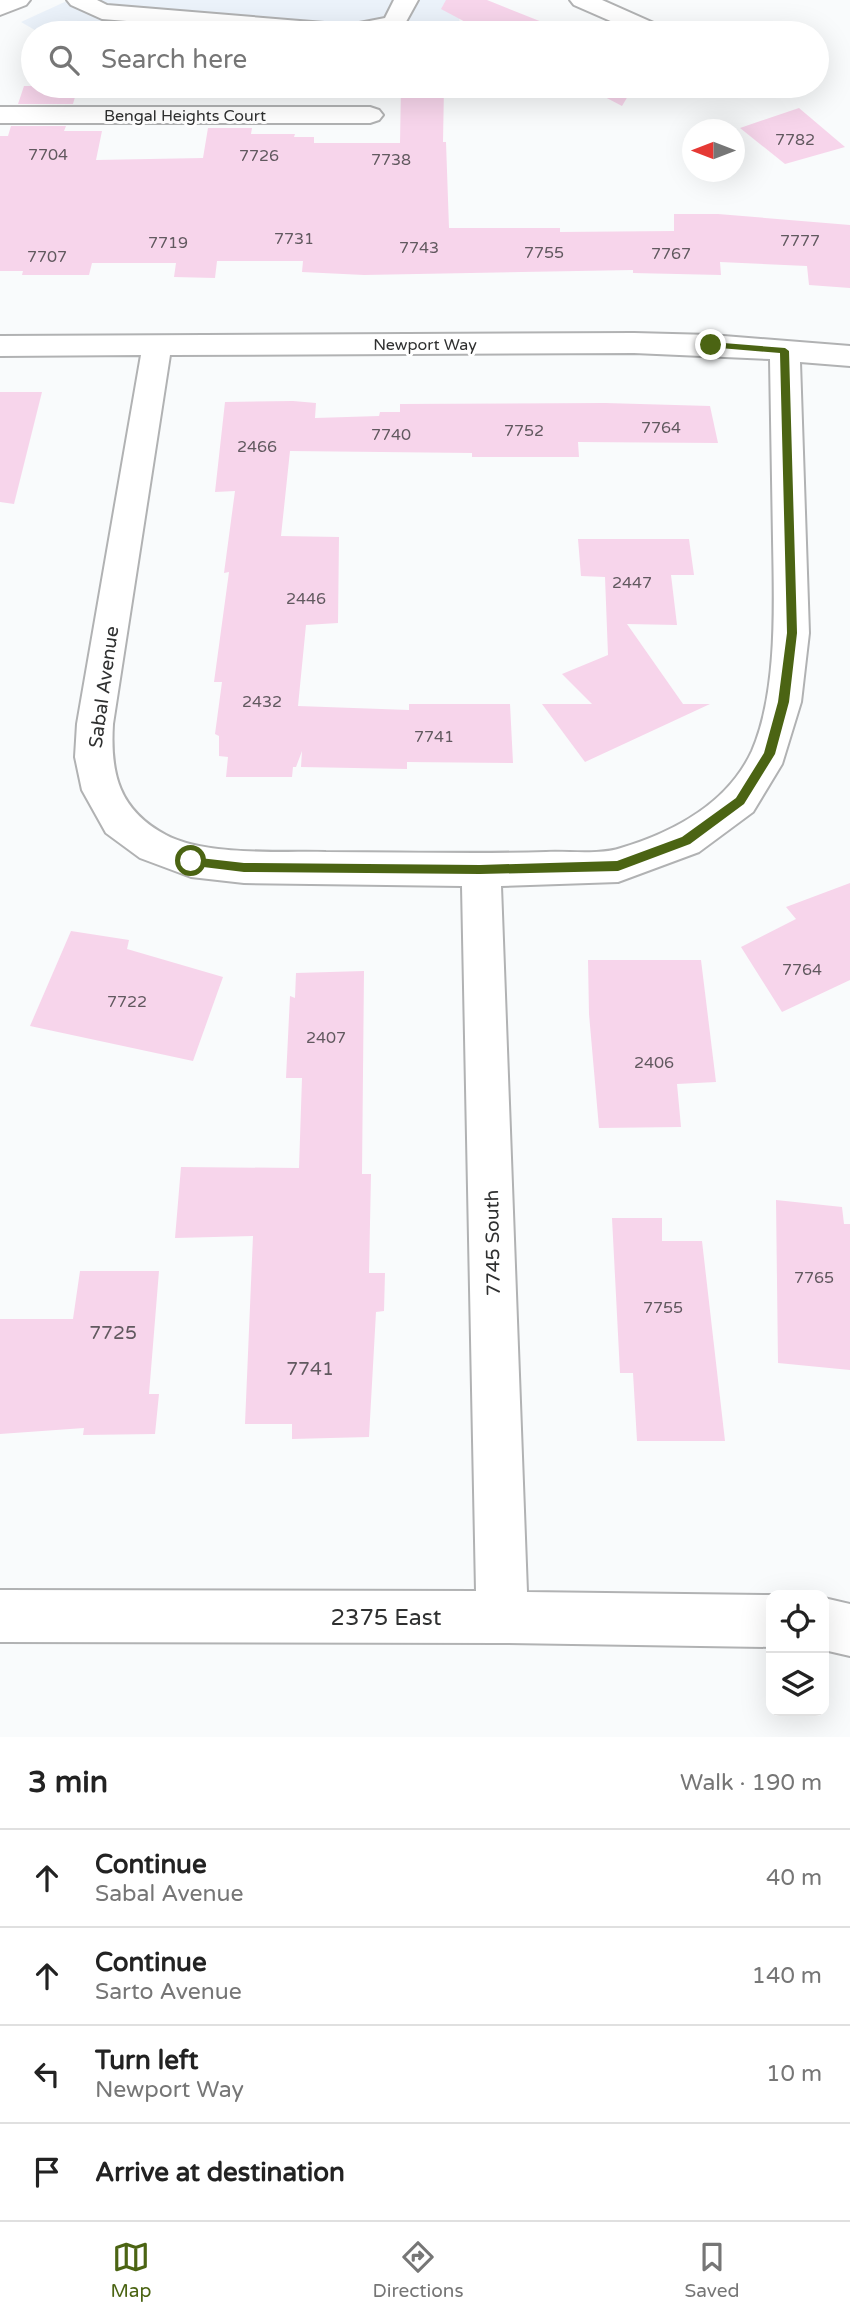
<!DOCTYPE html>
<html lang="en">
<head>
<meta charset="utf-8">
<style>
  body { margin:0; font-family:"Varela Round",sans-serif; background:#f6f6f6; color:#222 }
  .controls { position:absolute; right:21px; bottom:21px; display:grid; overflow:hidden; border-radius:14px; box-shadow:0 7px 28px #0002 }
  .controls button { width:63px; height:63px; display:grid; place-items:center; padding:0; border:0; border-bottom:2px solid #e0e0e0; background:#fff; color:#222; font:35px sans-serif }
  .compass { position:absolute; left:682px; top:119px; width:63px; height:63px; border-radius:50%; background:#fff; box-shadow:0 7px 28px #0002; rotate:270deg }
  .stop { position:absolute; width:21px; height:21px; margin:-16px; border:5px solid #4b6413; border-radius:50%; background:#fff }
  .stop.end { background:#4b6413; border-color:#fff; box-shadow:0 2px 7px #0008 }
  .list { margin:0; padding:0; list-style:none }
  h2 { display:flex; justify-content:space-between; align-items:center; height:91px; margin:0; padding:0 28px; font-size:30px }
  h2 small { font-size:23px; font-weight:400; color:#767676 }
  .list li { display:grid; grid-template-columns:46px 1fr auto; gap:21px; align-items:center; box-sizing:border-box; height:98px; padding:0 28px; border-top:2px solid #e0e0e0 }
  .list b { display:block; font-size:26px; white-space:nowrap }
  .list p { margin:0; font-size:23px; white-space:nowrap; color:#767676 }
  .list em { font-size:23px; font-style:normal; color:#767676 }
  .icon { flex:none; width:38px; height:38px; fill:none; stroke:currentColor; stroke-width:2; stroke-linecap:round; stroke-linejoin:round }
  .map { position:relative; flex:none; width:850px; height:1737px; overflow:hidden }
  .search { position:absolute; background:#fff; box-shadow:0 7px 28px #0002; left:21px; right:21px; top:21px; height:77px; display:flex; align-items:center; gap:18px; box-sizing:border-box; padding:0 24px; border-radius:38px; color:#767676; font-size:26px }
  .sheet { height:483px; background:#fff }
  nav { display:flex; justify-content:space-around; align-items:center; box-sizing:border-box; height:98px; border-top:2px solid #e0e0e0; background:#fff; font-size:19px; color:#767676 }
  nav a { display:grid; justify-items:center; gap:4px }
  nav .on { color:#4b6413 }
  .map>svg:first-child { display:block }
</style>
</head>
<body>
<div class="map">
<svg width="850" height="1737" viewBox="0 0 850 1737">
  <rect width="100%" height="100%" fill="#f9fbfc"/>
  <!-- built -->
  <path fill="#ebf2fa" d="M69,0H460L459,33H40L21,22Z"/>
  <!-- building -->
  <g fill="#f7d5eb">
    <path d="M446,0H487L542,22L561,33H486L441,9Z"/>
    <path d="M24,86H78L73,104H18Z"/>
    <path d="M401,86H444L443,142H446L449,228H560V232L674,231V214H718L850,225V288L809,285L807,266L720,262L721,275L633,273V270L364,275L302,272L303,261H217L215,278L174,277L176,263H92L89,275H22L23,271H0V136H8L11,126H66L64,131H102L96,160L203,158L208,128H252L251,134H295L294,137H314V143H400Z"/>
    <path d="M584,86H634L622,106Z"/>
    <path d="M799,108L845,147L785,164L740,128Z"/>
    <path d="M0,392H42L14,504L0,502Z"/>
    <path d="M293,401L316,403L315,418L379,416L380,412H400V404L605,403L710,406L718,443L578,442L579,457H472V453L290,451L281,536L339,537L338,623L306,625L298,706L409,710V704H510L513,763L407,762V769L301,767L302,751L296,767H293L292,777H226L228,757L219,756V736L215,734L222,682H214L229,572L224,573L235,491L215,492L225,402Z"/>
    <path d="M578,539H689L694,575H671L677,625L627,624L683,704H710L585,762L542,704H592L562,674L608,655L605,577L581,576Z"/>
    <path d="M850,883V980L782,1012L741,947L796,919L786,907Z"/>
    <path d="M71,931L129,940L127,949L223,977L193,1061L30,1026Z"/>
    <path d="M588,960H701L716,1082L677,1084L681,1127L599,1128L589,1014Z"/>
    <path d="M364,971L362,1174H371L369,1273H385L384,1311L376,1312L369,1437L292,1439V1424H245L253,1236L175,1238L181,1167L299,1168L302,1078H286L290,996L295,998L296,973Z"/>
    <path d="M776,1200L842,1207L844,1224H850V1370L778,1363Z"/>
    <path d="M612,1218H662V1241H702L725,1441H637L633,1373H620Z"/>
    <path d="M80,1271H159L149,1394H159L155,1434L83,1435L84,1428L0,1434V1319H73Z"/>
  </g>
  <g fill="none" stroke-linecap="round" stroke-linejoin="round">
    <!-- minor casing -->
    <g stroke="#b1b2b3" stroke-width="4">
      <g id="minor">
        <path d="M67,0H97L107,5L349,25L385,18L394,0H418L402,29L382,33H276L102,19L71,5Z"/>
        <path d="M570,0H602L665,28L669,33H638L574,5Z"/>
        <path d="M0,107H370L379,110L383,115L379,120L370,123H0Z"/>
        <path d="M634,333L711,335L850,346V366L800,362L809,633L801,702L782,764L753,812L699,852L618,882L501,886L527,1592L771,1595V1647L502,1643L0,1642V1590L476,1591L462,886L244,883L191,877L140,858L106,833L82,790L75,757L77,724L141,355L0,356V336ZM634,353L770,359C771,419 772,479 773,539C774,603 778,691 752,751C728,803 674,832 621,848C600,855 570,851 546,852C473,854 400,852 326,852C282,851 205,856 166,835C119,810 110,774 113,724L170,355Z"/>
        <path d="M824,1598L850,1604V1656L824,1650Z"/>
      </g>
    </g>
    <!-- major casing -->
    <g stroke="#b1b2b3" stroke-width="4">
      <path id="major" d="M0,0H30L26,5L0,15Z"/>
    </g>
    <!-- minor -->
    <use href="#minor" fill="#fff" fill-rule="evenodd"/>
    <!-- major -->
    <use href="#major" fill="#fff" fill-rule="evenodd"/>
  </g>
  <!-- route -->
  <path fill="#4b6413" d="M711,342L785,348L789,351L797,633L789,702L775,754L744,804L690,844L618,871L480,874L244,872L187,865L185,861L191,857L244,863L480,865L617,861L682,837L736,798L764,753L778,702L787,633L780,353L708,347V343Z"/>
  <g text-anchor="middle" stroke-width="6" stroke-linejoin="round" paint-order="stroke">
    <!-- far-street labels -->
    <g font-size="16" fill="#2f3030" stroke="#fff">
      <text x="185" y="121">Bengal Heights Court</text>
      <text x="425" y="350">Newport Way</text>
    </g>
    <!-- number labels -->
    <g font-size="16" fill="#61595f">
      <text x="795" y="145">7782</text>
      <text x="48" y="160">7704</text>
      <text x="259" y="161">7726</text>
      <text x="391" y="165">7738</text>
      <text x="294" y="244">7731</text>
      <text x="800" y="246">7777</text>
      <text x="168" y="248">7719</text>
      <text x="419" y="253">7743</text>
      <text x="544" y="258">7755</text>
      <text x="671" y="259">7767</text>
      <text x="47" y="262">7707</text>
      <text x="661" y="433">7764</text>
      <text x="524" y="436">7752</text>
      <text x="391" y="440">7740</text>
      <text x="257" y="452">2466</text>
      <text x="632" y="588">2447</text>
      <text x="306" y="604">2446</text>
      <text x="262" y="707">2432</text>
      <text x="434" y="742">7741</text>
      <text x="802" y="975">7764</text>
      <text x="127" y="1007">7722</text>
      <text x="326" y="1043">2407</text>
      <text x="654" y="1068">2406</text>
      <text x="814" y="1283">7765</text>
      <text x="663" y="1313">7755</text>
    </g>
    <!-- street labels -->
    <g font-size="19" fill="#2f3030" stroke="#fff">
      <text transform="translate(103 687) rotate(-82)" y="7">Sabal Avenue</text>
      <text transform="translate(492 1243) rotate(-91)" y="7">7745 South</text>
    </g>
    <!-- near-number labels -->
    <g font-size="19" fill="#61595f">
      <text x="113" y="1339">7725</text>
      <text x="310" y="1375">7741</text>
    </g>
    <!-- near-street labels -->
    <g font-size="23" fill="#2f3030" stroke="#fff">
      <text x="386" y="1625">2375 East</text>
    </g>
  </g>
</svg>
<div class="controls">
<button><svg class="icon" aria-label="locate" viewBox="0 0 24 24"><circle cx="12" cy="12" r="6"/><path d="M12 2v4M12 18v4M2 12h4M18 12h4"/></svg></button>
<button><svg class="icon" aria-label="layers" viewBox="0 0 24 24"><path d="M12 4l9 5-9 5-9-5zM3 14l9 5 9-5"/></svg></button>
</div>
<svg class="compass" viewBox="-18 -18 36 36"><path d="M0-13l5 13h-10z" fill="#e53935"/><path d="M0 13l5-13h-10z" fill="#767676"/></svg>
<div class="stop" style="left:191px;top:861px"></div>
<div class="stop end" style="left:711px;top:345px"></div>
<div class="search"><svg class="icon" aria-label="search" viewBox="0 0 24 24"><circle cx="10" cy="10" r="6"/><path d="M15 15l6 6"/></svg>Search here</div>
</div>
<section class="sheet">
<h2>3 min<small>Walk · 190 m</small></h2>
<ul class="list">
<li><svg class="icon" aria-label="ahead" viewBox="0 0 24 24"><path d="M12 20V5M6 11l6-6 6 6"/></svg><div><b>Continue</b><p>Sabal Avenue</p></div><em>40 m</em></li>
<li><svg class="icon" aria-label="ahead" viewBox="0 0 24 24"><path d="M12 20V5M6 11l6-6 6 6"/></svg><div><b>Continue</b><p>Sarto Avenue</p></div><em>140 m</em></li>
<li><svg class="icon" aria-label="left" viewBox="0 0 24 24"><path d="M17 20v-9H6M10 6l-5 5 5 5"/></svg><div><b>Turn left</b><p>Newport Way</p></div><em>10 m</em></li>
<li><svg class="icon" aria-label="arrive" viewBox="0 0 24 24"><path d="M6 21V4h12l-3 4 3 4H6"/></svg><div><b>Arrive at destination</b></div></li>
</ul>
</section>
<nav>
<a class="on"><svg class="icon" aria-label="map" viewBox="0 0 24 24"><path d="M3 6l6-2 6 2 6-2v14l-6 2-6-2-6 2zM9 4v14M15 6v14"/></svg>Map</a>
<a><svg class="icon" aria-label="directions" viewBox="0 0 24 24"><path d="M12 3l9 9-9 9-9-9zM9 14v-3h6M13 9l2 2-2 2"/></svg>Directions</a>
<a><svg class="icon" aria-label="saved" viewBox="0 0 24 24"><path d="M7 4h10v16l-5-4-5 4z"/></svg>Saved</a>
</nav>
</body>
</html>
